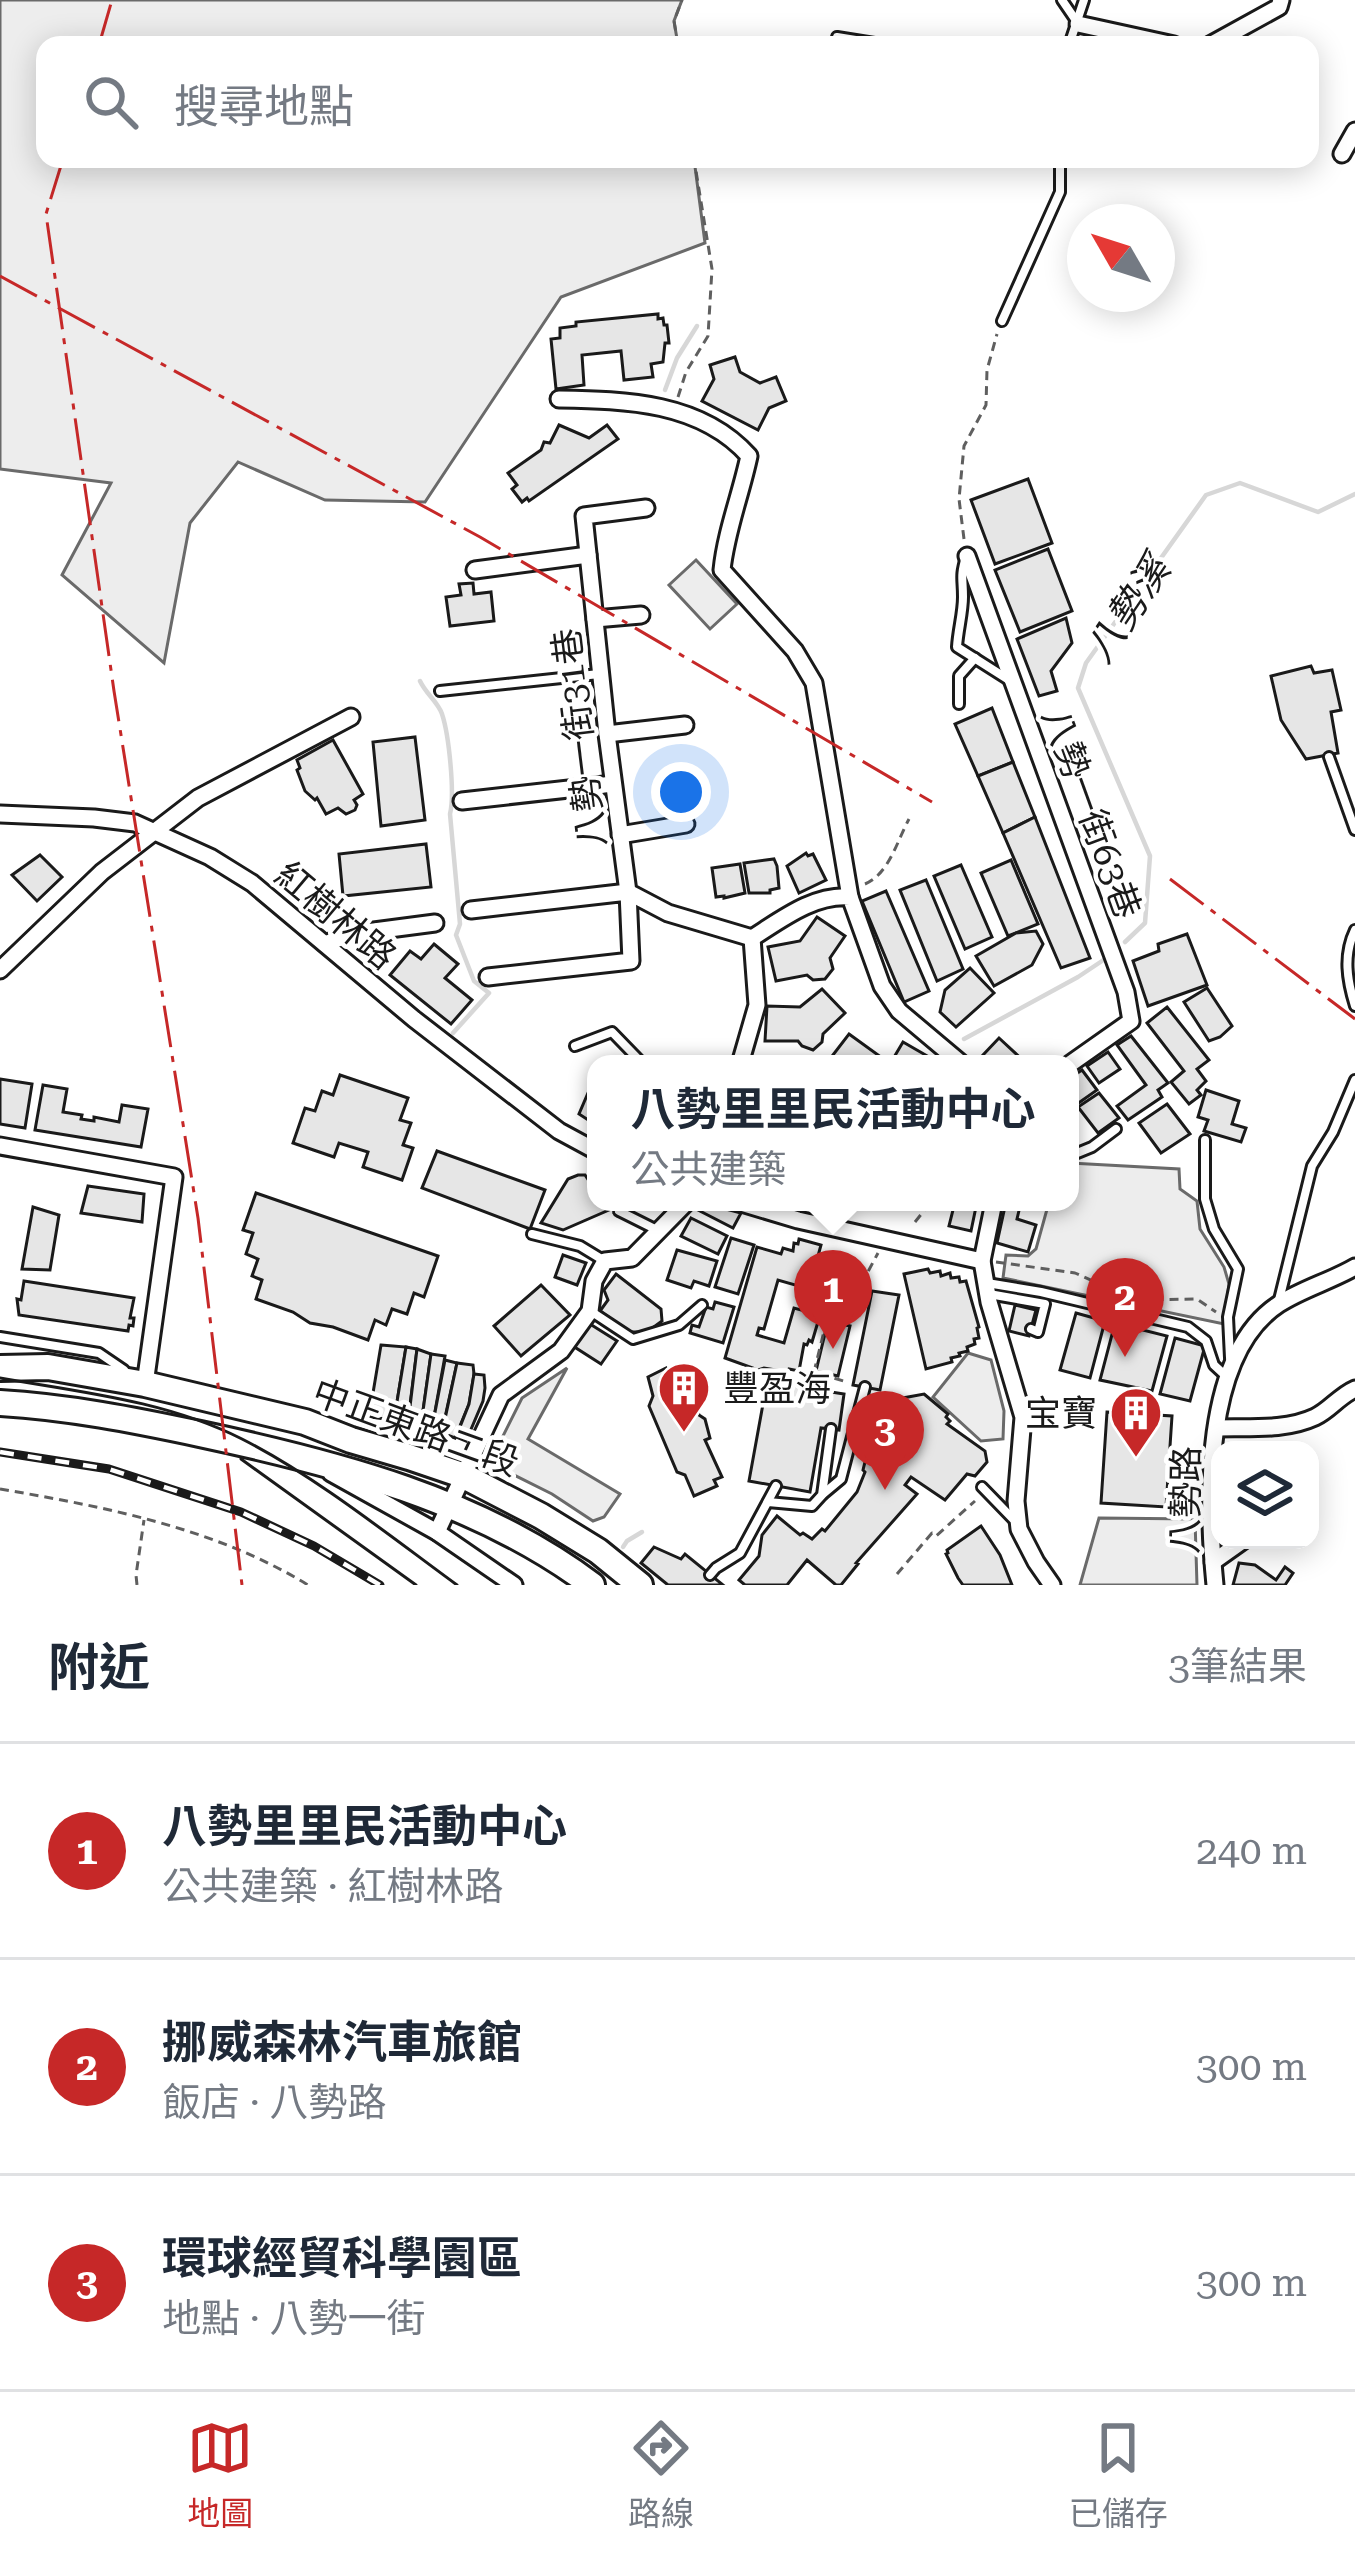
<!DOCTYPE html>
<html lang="zh-TW">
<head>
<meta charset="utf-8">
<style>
  body { margin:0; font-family:"Roboto Serif","Noto Sans TC",serif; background:#f6f6f7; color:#1f2937 }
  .controls { position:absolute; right:36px; bottom:36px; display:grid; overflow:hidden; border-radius:24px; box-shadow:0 6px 30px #0003 }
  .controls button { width:108px; height:108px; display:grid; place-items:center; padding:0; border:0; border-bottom:3px solid #e0e1e3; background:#fff; color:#1f2937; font:60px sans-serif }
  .compass { position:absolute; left:1067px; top:204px; width:108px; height:108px; border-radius:50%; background:#fff; box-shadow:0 6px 30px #0003; rotate:309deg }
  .you { position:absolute; left:681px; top:792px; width:42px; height:42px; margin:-30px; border:9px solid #fff; border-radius:50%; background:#1a73e8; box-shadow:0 0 0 18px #1a73e833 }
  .badge { display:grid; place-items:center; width:78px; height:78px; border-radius:50%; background:#c62828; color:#fff; font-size:39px; font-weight:700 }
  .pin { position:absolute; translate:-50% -99px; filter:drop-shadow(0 3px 6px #0008) }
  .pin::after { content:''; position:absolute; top:63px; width:42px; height:36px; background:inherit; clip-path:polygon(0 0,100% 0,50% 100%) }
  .popup { position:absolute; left:587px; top:1055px; width:492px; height:156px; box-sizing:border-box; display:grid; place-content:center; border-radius:24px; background:#fff; filter:drop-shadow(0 3px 9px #0005); font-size:39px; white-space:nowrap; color:#747a83 }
  .popup b { font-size:45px; color:#1f2937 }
  .popup::after { content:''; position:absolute; left:50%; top:100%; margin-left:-24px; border:24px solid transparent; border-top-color:#fff }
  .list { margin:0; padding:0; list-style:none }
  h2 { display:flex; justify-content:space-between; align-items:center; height:156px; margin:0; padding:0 48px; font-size:51px }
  h2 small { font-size:39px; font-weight:400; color:#747a83 }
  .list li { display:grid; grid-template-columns:78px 1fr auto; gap:36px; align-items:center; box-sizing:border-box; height:216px; padding:0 48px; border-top:3px solid #e0e1e3 }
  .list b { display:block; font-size:45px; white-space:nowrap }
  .list p { margin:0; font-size:39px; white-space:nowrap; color:#747a83 }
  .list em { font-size:39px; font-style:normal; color:#747a83 }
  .icon { flex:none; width:66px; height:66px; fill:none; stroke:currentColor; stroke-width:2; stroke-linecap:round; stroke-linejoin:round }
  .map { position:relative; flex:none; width:1355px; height:1585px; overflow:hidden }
  .search { position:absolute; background:#fff; box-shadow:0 6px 30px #0003; left:36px; right:36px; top:36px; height:132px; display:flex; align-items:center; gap:30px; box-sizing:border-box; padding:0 42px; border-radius:24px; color:#747a83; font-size:45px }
  .sheet { height:804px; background:#fff }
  nav { display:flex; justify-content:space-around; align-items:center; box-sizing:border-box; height:168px; border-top:3px solid #e0e1e3; background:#fff; font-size:33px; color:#747a83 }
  nav a { display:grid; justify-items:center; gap:6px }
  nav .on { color:#c62828 }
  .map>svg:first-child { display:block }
</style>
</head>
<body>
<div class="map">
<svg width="1355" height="1585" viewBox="0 0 1355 1585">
  <rect width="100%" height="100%" fill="#fff"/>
  <!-- green -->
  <g fill="#ededed" stroke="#6a6a6a" stroke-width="3">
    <path d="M0,0H682L674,21L678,45H45V159H694L705,243L561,297L425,502L325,500L238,462L190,523L164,663L62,575L111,483L0,469Z"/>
    <path d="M696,560L737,604L710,629L669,585Z"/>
    <path d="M1070,1163L1179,1169L1180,1189L1197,1201L1200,1229L1224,1267L1229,1284L1224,1324L1003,1278L1006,1255L1028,1256L1036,1249L1049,1202H1070Z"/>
    <path d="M968,1353L991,1360L1004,1411L1003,1439L981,1441L933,1397Z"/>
    <path d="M567,1368L528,1439L620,1494L604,1517L593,1521L552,1494L496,1466L492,1458L522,1398Z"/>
    <path d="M1099,1518L1195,1519L1197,1585H1080Z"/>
  </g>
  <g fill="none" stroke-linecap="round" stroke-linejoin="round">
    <!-- stream -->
    <g stroke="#d7d7d7" stroke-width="4.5">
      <path d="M665,390L677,358L697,326"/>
      <path d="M420,681C426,694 438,702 442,714C449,735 455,794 450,814L460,924L456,935L474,981L489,993L453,1033"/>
      <path d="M1125,942L1145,923L1150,856L1078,688L1086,663L1206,495L1240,483L1318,512L1355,494"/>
      <path d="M964,1039L1078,977L1105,959"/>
      <path d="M623,1547L627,1541L642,1532"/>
    </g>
  </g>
  <!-- building -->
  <g fill="#e6e6e6" stroke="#1a1a1a" stroke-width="3">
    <path d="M658,314V319L663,318L664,325H667L669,343H665L663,362L651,364L653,377L624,380L621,351L582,355L584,385L556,389L551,339L560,338V328L576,326V322Z"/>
    <path d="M735,357L740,372L760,383L776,377L786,401L769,408L758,430L702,401L714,379L710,365Z"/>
    <path d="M559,425L589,438L607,425L618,439L529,501L527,498L522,502L512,489L517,485L508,473L541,450L544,442L550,443Z"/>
    <path d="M1028,479L1052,543L995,564L971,500Z"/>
    <path d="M1048,549L1072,611L1020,632L995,570Z"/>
    <path d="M473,583L474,594L491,592L494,621L450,626L446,597L461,595L459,584Z"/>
    <path d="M1066,618L1072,643L1051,671L1057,691L1039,696L1017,639Z"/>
    <path d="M1311,666L1314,673L1332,670L1341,710L1331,712L1338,753L1306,759L1281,720L1271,676Z"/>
    <path d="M992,708L1013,762L978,776L955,724Z"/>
    <path d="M415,737L425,820L381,826L373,742Z"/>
    <path d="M333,740L363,794L354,800L357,805L355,810L346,814L338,808L326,814L317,798L315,800L305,791L297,770L300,768L297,760Z"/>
    <path d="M1013,762L1035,817L1003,833L978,776Z"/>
    <path d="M1035,817L1090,958L1061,968L1003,833Z"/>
    <path d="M426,844L431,887L343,896L339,854Z"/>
    <path d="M806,853L808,856L813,854L826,880L799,893L787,866Z"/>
    <path d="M40,855L62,877L37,901L12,875Z"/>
    <path d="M774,859L777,866L779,888L770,890V893H749L744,863Z"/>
    <path d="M1011,860L1038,924L1008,936L981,873Z"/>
    <path d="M740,864L745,893L724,898V896L716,897L712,868Z"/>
    <path d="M961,865L992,937L965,949L934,876Z"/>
    <path d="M926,880L963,969L937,981L900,890Z"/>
    <path d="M886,891L929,991L904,1002L862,901Z"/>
    <path d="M817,917L845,936L830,958L833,969L825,979L813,980L807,975L776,981L768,947L800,941Z"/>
    <path d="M1036,931L1043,944L1032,965L994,986L976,956L1016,933Z"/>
    <path d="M1187,934L1207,985L1148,1006L1133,961L1159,951L1158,944Z"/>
    <path d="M434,944L458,964L445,978L472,1000L451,1024L390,975L410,951L421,959Z"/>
    <path d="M970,968L994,993L956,1027L940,1012L945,990Z"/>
    <path d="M1207,988L1232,1026L1220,1037L1209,1041L1184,1002Z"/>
    <path d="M822,989L845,1013L823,1034L822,1042L813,1050L802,1046L798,1041H765L767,1006L800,1007Z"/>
    <path d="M1167,1007L1209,1060L1197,1069L1206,1081L1197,1090L1201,1095L1189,1104L1171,1082L1184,1071L1147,1023Z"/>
    <path d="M849,1034L885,1060L882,1064H826Z"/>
    <path d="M1131,1036L1168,1083L1158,1090L1162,1097L1128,1120L1117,1106L1146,1085L1117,1045Z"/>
    <path d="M999,1038L1027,1064H992L983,1055Z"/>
    <path d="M903,1042L929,1057L932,1064H890Z"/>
    <path d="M1108,1052L1120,1069L1099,1083L1087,1066Z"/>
    <path d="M1082,1070L1097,1090L1070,1109V1078Z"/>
    <path d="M340,1075L408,1098L400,1120L411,1123L403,1145L413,1148L402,1180L363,1167L368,1152L339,1143L334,1157L293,1143L305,1108L315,1111L322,1091L333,1095Z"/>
    <path d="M0,1079L32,1084L25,1128L0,1124Z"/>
    <path d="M594,1079L596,1080V1125L579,1114Z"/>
    <path d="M43,1085L67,1089L63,1112L82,1115L81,1119L94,1121V1117L119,1122L122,1105L148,1109L141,1147L35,1130Z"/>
    <path d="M1206,1090L1239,1101L1232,1124L1246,1128L1241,1142L1204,1131L1208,1120L1198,1117Z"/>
    <path d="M1099,1093L1119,1118L1098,1133L1078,1107Z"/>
    <path d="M1167,1104L1190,1134L1161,1153L1139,1123Z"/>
    <path d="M437,1151L545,1190L530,1229L422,1188Z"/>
    <path d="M578,1175H585L589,1181L596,1178V1202H616L618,1206L563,1230L541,1223L568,1179Z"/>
    <path d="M88,1186L144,1194L142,1222L81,1213Z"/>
    <path d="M256,1193L438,1256L424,1297L414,1293L407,1314L392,1309L386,1325L375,1320L368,1340L333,1327L310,1323L293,1312L256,1299L262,1280L252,1276L258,1259L246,1254L253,1233L243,1230Z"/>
    <path d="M955,1202H977L971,1231L949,1226Z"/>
    <path d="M1006,1202H1021L1017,1219L1036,1225L1028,1252L997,1243Z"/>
    <path d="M703,1203L741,1213L733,1228L698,1210Z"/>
    <path d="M33,1207L59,1215L50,1270L22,1269Z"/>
    <path d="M691,1218L727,1236L718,1254L681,1236Z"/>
    <path d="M731,1238L754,1245L738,1294L715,1287Z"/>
    <path d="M799,1239L821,1245L809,1289L778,1280L764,1329L759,1328L757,1335L784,1343L794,1308L820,1315L812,1342L809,1340L807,1345L804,1344L799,1371L789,1369L788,1372L764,1368L758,1370L725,1358L757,1247L781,1254L783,1248L793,1251L794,1243L798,1244Z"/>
    <path d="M677,1250L717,1261L709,1286L694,1281L691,1288L667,1280Z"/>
    <path d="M563,1255L586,1263L577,1285L555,1277Z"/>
    <path d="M928,1269L930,1273L940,1271L941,1276L950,1273L951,1278L959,1277L960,1282L966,1281L979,1327L977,1328L979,1338L974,1339L975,1344L967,1347L968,1351L959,1353L960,1356L951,1358L952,1362L926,1369L904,1274Z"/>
    <path d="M616,1274L661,1309L662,1321L647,1332H629L600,1311L608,1300L604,1290Z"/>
    <path d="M24,1281L134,1298L130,1318H134L133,1326L129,1325L128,1331L19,1315L17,1299L21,1300Z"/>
    <path d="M541,1285L570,1315L521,1356L494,1326Z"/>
    <path d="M872,1291L899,1295L880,1390L853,1385Z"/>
    <path d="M715,1302L734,1307L723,1343L690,1333L692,1325L699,1327L706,1307L713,1309Z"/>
    <path d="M1015,1305L1036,1310L1029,1336L1009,1331Z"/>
    <path d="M1076,1313L1105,1321L1090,1378L1060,1370Z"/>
    <path d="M828,1321L850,1326L838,1376L816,1371Z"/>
    <path d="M1115,1323L1167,1336L1152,1391L1100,1380Z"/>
    <path d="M590,1324L617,1341L601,1364L573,1346Z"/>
    <path d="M1175,1338L1205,1346L1190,1401L1160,1394Z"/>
    <path d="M381,1345L406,1347L394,1420L369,1417Z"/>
    <path d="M406,1347L417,1349L408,1421L394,1420Z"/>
    <path d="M417,1349L431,1354L421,1425L408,1423Z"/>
    <path d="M431,1354L445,1356L432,1428L421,1425Z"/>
    <path d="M445,1360L457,1363L442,1431L432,1428Z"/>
    <path d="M457,1363L473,1365L474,1374L469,1404L455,1438L442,1433Z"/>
    <path d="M666,1368L668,1373L676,1370L691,1407L696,1405L699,1415L705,1419L710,1438L705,1440L722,1477L714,1480L717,1486L694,1496L685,1475L677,1472L649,1406L653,1396L648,1377Z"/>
    <path d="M474,1374L484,1375L485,1388L483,1401L466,1441L456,1437L469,1404Z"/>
    <path d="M767,1382L844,1394L839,1430L821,1428L810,1492L749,1481Z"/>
    <path d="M924,1394L948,1414L946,1417L950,1421L947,1424L985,1451L987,1462L975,1476L967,1474L945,1500L911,1477L905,1485L917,1494L856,1563L858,1564L841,1585H836L807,1560L787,1585H745L739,1580L759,1556L762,1535L777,1516L800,1535L803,1533L812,1539L822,1529L825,1531L857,1492L865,1472L863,1470L872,1434L903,1398Z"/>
    <path d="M1107,1412L1172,1416L1166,1507L1101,1503Z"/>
    <path d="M981,1526L1000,1555L1012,1585H963L958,1578L946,1554L948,1553L947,1550Z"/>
    <path d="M654,1547L681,1559L685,1554L723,1585H668L641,1563Z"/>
    <path d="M1239,1563L1255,1565L1276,1580L1285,1567L1293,1573L1285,1585H1233Z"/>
  </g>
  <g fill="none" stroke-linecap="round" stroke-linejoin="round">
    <!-- lane casing -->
    <g stroke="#1a1a1a" stroke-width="14">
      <g id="lane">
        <path d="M1062,0L1077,22"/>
        <path d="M837,37L887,45"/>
        <path d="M1069,45L1084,0"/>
        <path d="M1002,321L1060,192V159"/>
        <path d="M966,557C960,577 963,578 963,597C963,613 958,630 957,647L1009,680"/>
        <path d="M440,691L599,674"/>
        <path d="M959,704V676L975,658"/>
        <path d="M1329,757L1355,830"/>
        <path d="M1355,930C1343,955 1347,980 1355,1006"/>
        <path d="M575,1046L612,1032L643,1064"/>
        <path d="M1205,1140V1199L1214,1229L1238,1269L1228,1317L1230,1358"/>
        <path d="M1070,1156L1092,1147L1116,1129"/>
        <path d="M619,1211L659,1231"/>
        <path d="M532,1234L580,1246L603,1260"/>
        <path d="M987,1283L1041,1292L1188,1327L1206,1341L1214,1365L1227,1377"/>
        <path d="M989,1294L1045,1304L1038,1332L1031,1329"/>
        <path d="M1278,1304L1312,1166L1333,1132L1355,1080"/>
        <path d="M592,1312L633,1339L679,1325L702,1305"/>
        <path d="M0,1337L99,1353L124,1370"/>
        <path d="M982,1487L1013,1519"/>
        <path d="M823,1494L841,1479L865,1387"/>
        <path d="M768,1502L812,1506L822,1495L831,1429"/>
        <path d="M710,1575L716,1568L740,1553L776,1486"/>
      </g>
    </g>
    <!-- street casing -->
    <g stroke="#1a1a1a" stroke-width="21">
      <g id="street">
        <path d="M1078,24L1174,45"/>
        <path d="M1210,45L1279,7L1281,0"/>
        <path d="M1342,154L1355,131"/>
        <path d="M559,399C626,400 701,402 749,456C741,494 726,531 722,570L795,651L814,683L850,897"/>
        <path d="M646,508L584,516L607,734L628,892L668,913L752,938"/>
        <path d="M967,556L1126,992L1131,1021L1070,1064"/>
        <path d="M475,570L588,555"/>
        <path d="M595,619L641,615"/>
        <path d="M607,734L685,725"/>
        <path d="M462,801L613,784"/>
        <path d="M0,814L94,818L135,823L210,857L252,883L414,1019L559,1131L596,1151"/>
        <path d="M620,835L686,824"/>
        <path d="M471,910L628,892L631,961L488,977"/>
        <path d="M325,944L351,934L435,923"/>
        <path d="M0,970L102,872L198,798L351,717"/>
        <path d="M740,1064L757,1005L752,938C782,919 814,894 850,897L882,986L899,1011L962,1064"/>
        <path d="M0,1146L174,1177L145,1384"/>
        <path d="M738,1202L798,1220L982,1261"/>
        <path d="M994,1202L982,1261L989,1302L1023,1417L1016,1501L1019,1529L1036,1562L1052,1585"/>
        <path d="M1217,1428C1249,1427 1285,1431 1315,1417C1330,1410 1339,1396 1355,1389"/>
        <path d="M331,1473L437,1532L514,1585"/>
        <path d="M437,1532L501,1395L561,1351L590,1311L594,1281L605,1261L632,1258L687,1202"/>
        <path d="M1213,1562L1244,1540"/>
        <path d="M1215,1585C1207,1504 1202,1354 1279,1304C1302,1289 1331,1281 1355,1267"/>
      </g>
    </g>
    <!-- primary casing -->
    <g stroke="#1a1a1a" stroke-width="30">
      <g id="primary">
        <path d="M0,1368L48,1367L145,1384L305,1422L351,1440L409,1457L462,1475L541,1516L598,1551L640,1585"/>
        <path d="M0,1403C68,1407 134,1420 200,1434C336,1463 479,1500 592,1585"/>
      </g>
    </g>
    <!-- path -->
    <g stroke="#5f5f5f" stroke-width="3" stroke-dasharray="9 6" stroke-linecap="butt">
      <path d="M678,45L674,21L682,0"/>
      <path d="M678,397L686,372L708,336L712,269L694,159"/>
      <path d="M964,539L959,499L964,446L986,405L987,370L997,334"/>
      <path d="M865,884C889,874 897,841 909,819"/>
      <path d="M915,1222L931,1202"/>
      <path d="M996,1262L1075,1273L1136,1300L1197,1299L1216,1312"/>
      <path d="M841,1320L827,1319L814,1372L847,1382"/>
      <path d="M840,1324L878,1253"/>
      <path d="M0,1489C106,1507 215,1528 308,1585"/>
      <path d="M897,1574L932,1533L936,1536L975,1501"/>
      <path d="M137,1585L136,1575L144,1520"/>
    </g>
    <!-- lane -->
    <use href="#lane" stroke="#fff" stroke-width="8"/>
    <!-- street -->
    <use href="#street" stroke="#fff" stroke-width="15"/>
    <!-- primary -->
    <use href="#primary" stroke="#fff" stroke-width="24"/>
    <!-- tram -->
    <g stroke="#1a1a1a" stroke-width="3">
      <path d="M0,1378C81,1392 167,1401 242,1439C315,1476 390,1536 457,1585"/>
      <path d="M241,1459L416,1585"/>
    </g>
    <!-- rail casing -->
    <g stroke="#1a1a1a" stroke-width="9">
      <path id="rail" d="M0,1452L109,1469L241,1512L314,1546L380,1585"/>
    </g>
    <!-- rail -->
    <use href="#rail" stroke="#fff" stroke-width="4.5" stroke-dasharray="14" stroke-linecap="butt"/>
    <!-- power -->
    <g stroke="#c62828" stroke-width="3" stroke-dasharray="42 9 6 9" stroke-linecap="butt">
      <path d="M99,45L112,0"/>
      <path d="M63,159L46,214L114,691L198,1218L242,1585"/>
      <path d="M0,276L480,537L932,802"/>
      <path d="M1170,879L1355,1019"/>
    </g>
  </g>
  <!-- icons -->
  <defs>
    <g id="building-pin" transform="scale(2.7)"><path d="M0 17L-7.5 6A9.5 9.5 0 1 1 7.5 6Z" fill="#c62828" stroke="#fff"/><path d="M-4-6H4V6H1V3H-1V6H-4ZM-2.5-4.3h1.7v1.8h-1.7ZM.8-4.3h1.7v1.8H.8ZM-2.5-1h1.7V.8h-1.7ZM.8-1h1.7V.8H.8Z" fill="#fff"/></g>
  </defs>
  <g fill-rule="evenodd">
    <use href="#building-pin" x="684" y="1388"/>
    <use href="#building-pin" x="1136" y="1413"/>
  </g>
  <g text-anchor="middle" stroke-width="9" stroke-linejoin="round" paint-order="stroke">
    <!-- street labels -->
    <g font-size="36" fill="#1a1a1a" stroke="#fff">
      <text transform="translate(579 738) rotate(-97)" y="13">八勢一街31巷</text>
      <text transform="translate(1092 813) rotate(70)" y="13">八勢一街63巷</text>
      <text transform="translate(336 915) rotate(40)" y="13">紅樹林路</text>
      <text transform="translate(416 1427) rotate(20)" y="13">中正東路二段</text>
      <text transform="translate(1185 1500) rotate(-89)" y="13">八勢路</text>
    </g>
    <!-- poi labels -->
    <g font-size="36" fill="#1a1a1a" stroke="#fff" text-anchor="start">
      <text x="723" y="1401">豐盈海</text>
      <text x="1097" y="1426" text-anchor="end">宝寶</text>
    </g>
    <!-- water labels -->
    <g font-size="39" font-style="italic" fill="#1a1a1a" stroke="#fff">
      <text transform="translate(1127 609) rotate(-56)" y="14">八勢溪</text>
    </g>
  </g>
</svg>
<div class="controls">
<button><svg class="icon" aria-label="layers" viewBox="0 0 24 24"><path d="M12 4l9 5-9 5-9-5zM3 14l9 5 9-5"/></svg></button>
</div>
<svg class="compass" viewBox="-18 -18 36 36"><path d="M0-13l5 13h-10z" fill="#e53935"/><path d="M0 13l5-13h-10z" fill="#747a83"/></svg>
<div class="you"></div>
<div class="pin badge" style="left:833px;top:1349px">1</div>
<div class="popup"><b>八勢里里民活動中心</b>公共建築</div>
<div class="pin badge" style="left:1125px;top:1357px">2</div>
<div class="pin badge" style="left:885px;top:1490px">3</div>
<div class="search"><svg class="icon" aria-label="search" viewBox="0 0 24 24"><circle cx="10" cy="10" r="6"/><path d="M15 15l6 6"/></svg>搜尋地點</div>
</div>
<section class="sheet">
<h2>附近<small>3筆結果</small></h2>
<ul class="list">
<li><span class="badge">1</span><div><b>八勢里里民活動中心</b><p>公共建築 · 紅樹林路</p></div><em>240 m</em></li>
<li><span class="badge">2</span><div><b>挪威森林汽車旅館</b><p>飯店 · 八勢路</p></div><em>300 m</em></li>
<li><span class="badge">3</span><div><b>環球經貿科學園區</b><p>地點 · 八勢一街</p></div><em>300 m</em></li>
</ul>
</section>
<nav>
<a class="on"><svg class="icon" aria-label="map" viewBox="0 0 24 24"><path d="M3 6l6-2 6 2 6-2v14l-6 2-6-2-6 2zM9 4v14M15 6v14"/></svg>地圖</a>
<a><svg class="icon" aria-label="directions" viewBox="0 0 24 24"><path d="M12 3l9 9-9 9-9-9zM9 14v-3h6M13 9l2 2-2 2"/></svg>路線</a>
<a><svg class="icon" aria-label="saved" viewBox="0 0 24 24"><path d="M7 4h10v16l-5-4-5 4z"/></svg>已儲存</a>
</nav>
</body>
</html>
